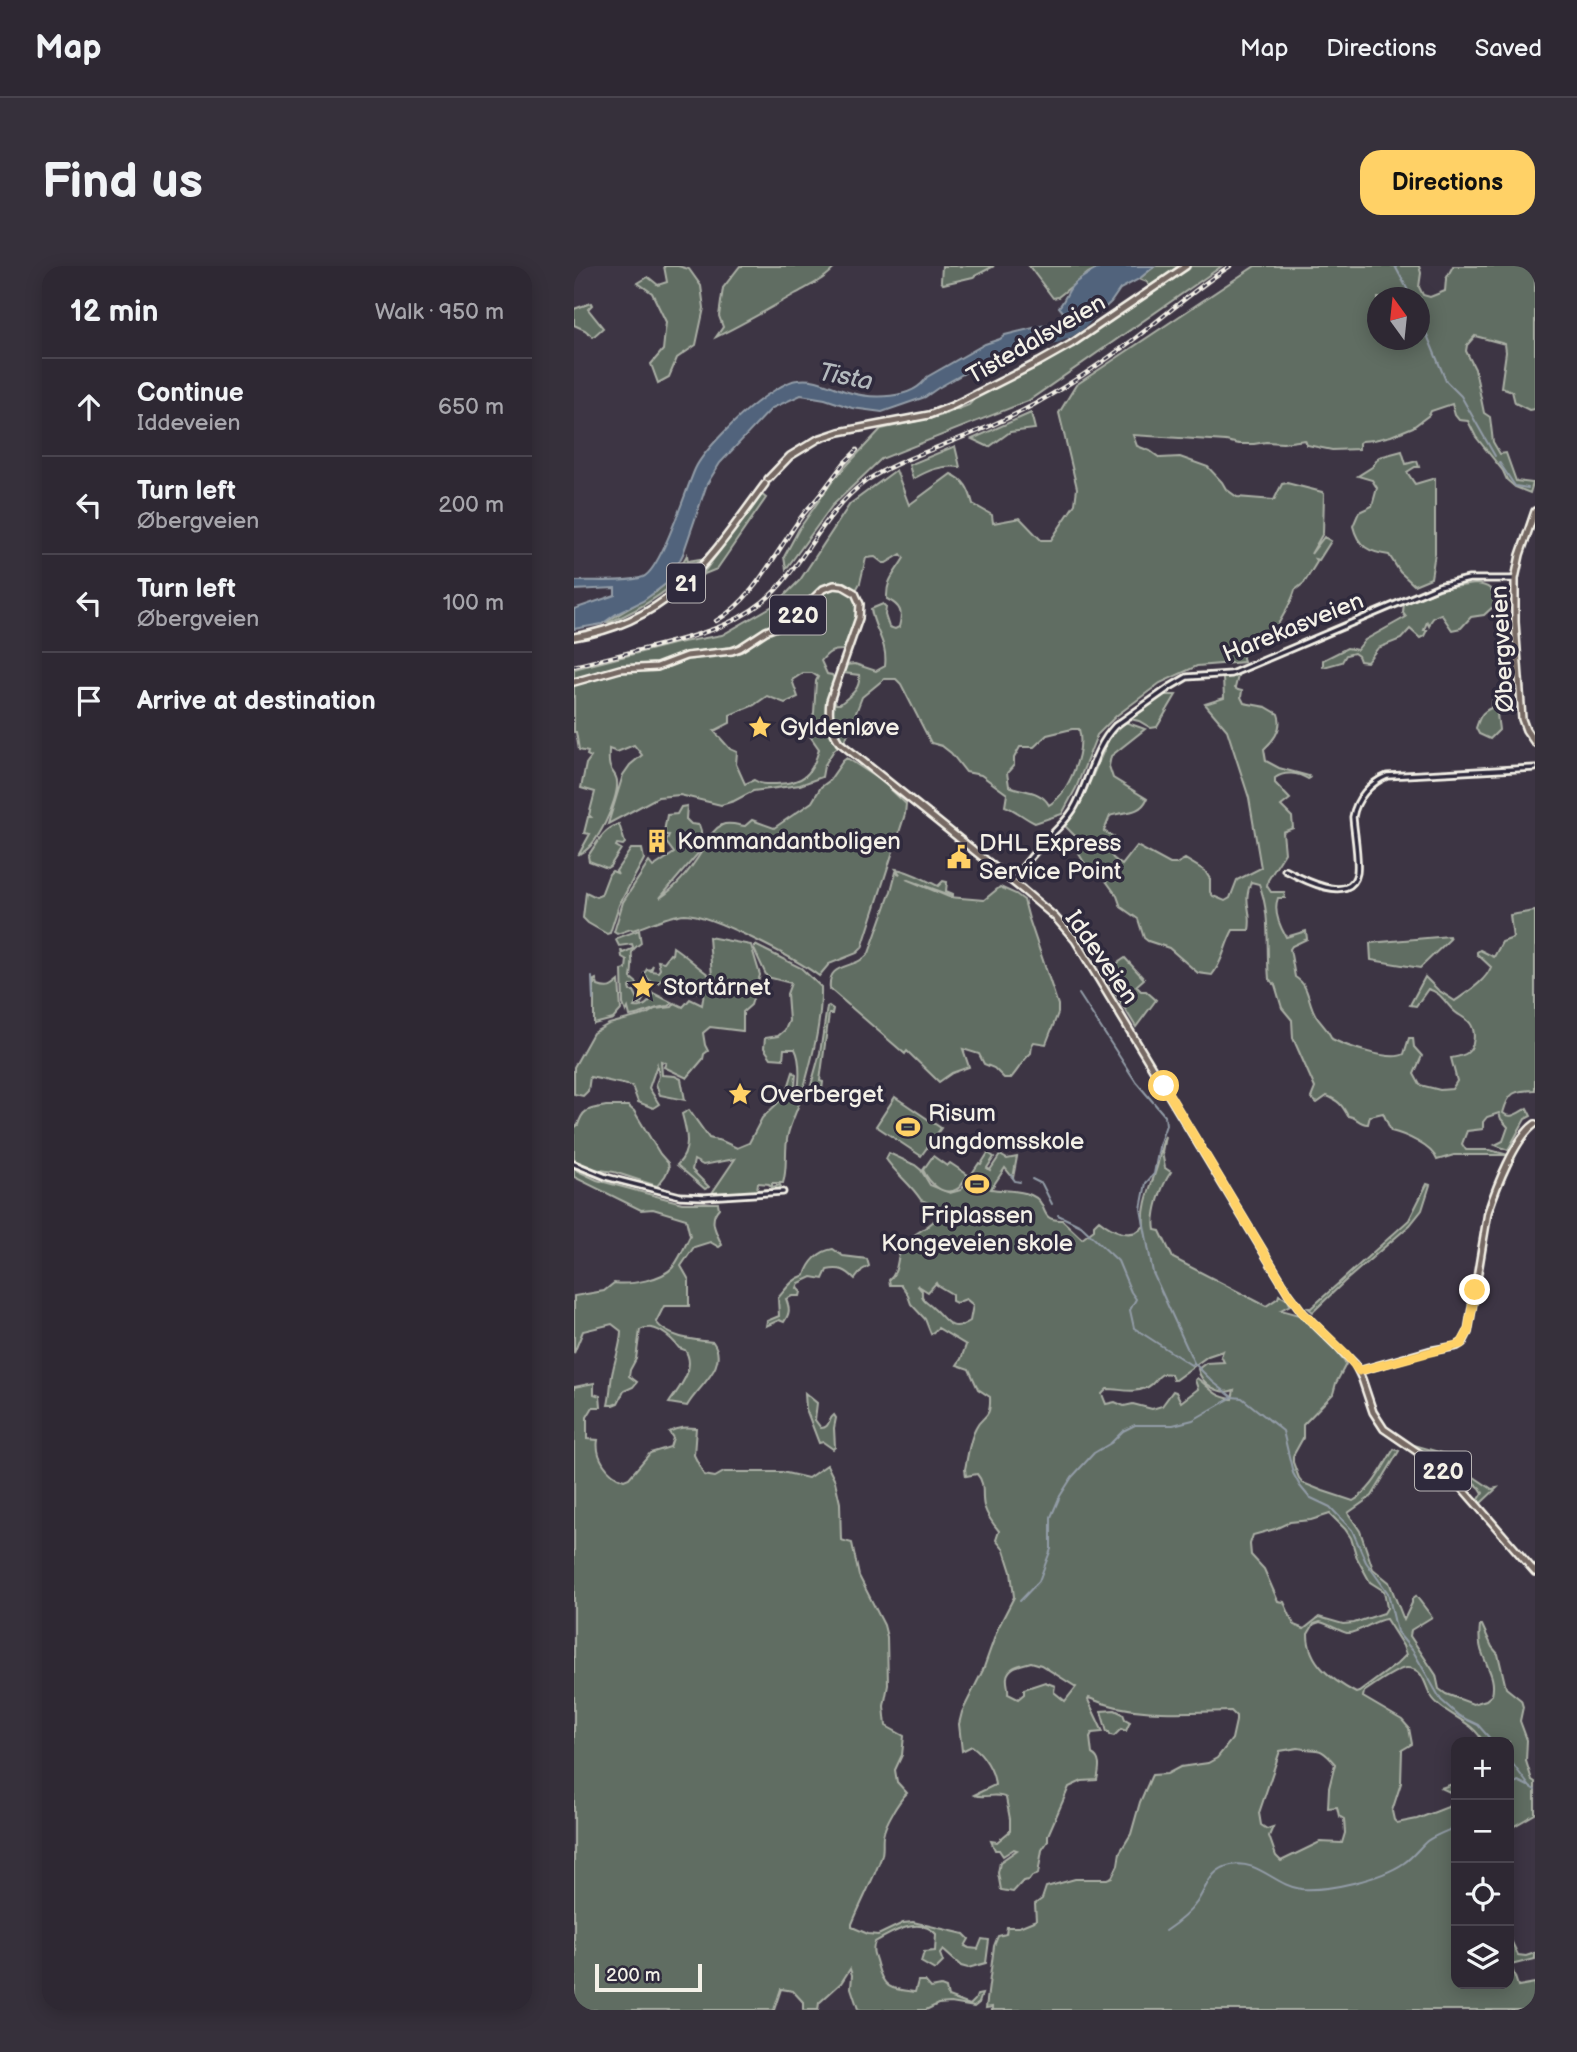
<!DOCTYPE html>
<html lang="en">
<head>
<meta charset="utf-8">
<style>
  body { margin:0; font-family:"Balsamiq Sans",sans-serif; background:#36303b; color:#f1f3f6 }
  .controls { position:absolute; right:21px; bottom:21px; display:grid; overflow:hidden; border-radius:14px; box-shadow:0 4px 18px #0003 }
  .controls button { width:63px; height:63px; display:grid; place-items:center; padding:0; border:0; border-bottom:2px solid #49444e; background:#2e2833; color:#f1f3f6; font:35px sans-serif }
  .compass { position:absolute; left:793px; top:21px; width:63px; height:63px; border-radius:50%; background:#2e2833; box-shadow:0 4px 18px #0003; rotate:345deg }
  .scale { position:absolute; left:21px; bottom:18px; width:107px; box-sizing:border-box; padding-left:7px; border:4px solid #f4f1e8; border-top:0; font-size:19px; line-height:24px; white-space:nowrap; color:#f4f1e8; -webkit-text-stroke:5px #2f2a3d; paint-order:stroke }
  .stop { position:absolute; width:21px; height:21px; margin:-16px; border:5px solid #ffd166; border-radius:50%; background:#fff }
  .stop.end { background:#ffd166; border-color:#fff; box-shadow:0 2px 7px #0008 }
  .list { margin:0; padding:0; list-style:none }
  h2 { display:flex; justify-content:space-between; align-items:center; height:91px; margin:0; padding:0 28px; font-size:30px }
  h2 small { font-size:23px; font-weight:400; color:#a7a6ac }
  .list li { display:grid; grid-template-columns:46px 1fr auto; gap:21px; align-items:center; box-sizing:border-box; height:98px; padding:0 28px; border-top:2px solid #49444e }
  .list b { display:block; font-size:26px; white-space:nowrap }
  .list p { margin:0; font-size:23px; white-space:nowrap; color:#a7a6ac }
  .list em { font-size:23px; font-style:normal; color:#a7a6ac }
  .icon { flex:none; width:38px; height:38px; fill:none; stroke:currentColor; stroke-width:2; stroke-linecap:round; stroke-linejoin:round }
  .map { position:relative; flex:none; width:961px; height:1744px; overflow:hidden; border-radius:21px }
  header { display:flex; align-items:center; gap:42px; box-sizing:border-box; height:98px; padding:0 35px; background:#2e2833; border-bottom:2px solid #49444e }
  header strong { font-size:33px }
  nav { display:flex; gap:38px; margin-inline-start:auto; font-size:24px }
  .intro { display:flex; align-items:center; justify-content:space-between; box-sizing:border-box; height:168px; padding:0 42px }
  h1 { margin:0; font-size:49px }
  .button { padding:18px 32px; border-radius:21px; background:#ffd166; color:#111; font-size:24px; font-weight:700 }
  main { display:flex; gap:42px; padding:0 42px }
  aside { flex:1; background:#2e2833; border-radius:21px; box-shadow:0 4px 18px #0003 }
  .map>svg:first-child { display:block }
</style>
</head>
<body>
<header>
<strong>Map</strong>
<nav><a>Map</a><a>Directions</a><a>Saved</a></nav>
</header>
<div class="intro"><h1>Find us</h1><a class="button">Directions</a></div>
<main>
<aside>
<h2>12 min<small>Walk · 950 m</small></h2>
<ul class="list">
<li><svg class="icon" aria-label="ahead" viewBox="0 0 24 24"><path d="M12 20V5M6 11l6-6 6 6"/></svg><div><b>Continue</b><p>Iddeveien</p></div><em>650 m</em></li>
<li><svg class="icon" aria-label="left" viewBox="0 0 24 24"><path d="M17 20v-9H6M10 6l-5 5 5 5"/></svg><div><b>Turn left</b><p>Øbergveien</p></div><em>200 m</em></li>
<li><svg class="icon" aria-label="left" viewBox="0 0 24 24"><path d="M17 20v-9H6M10 6l-5 5 5 5"/></svg><div><b>Turn left</b><p>Øbergveien</p></div><em>100 m</em></li>
<li><svg class="icon" aria-label="arrive" viewBox="0 0 24 24"><path d="M6 21V4h12l-3 4 3 4H6"/></svg><div><b>Arrive at destination</b></div></li>
</ul>
</aside>
<div class="map">
<svg width="961" height="1744" viewBox="0 0 961 1744">
  <rect width="100%" height="100%" fill="#3d3544"/>
  <filter id="ink" filterUnits="userSpaceOnUse"><feTurbulence type="fractalNoise" baseFrequency=".0143" numOctaves="2"/><feDisplacementMap in="SourceGraphic" scale="14" xChannelSelector="R" yChannelSelector="G"/><feConvolveMatrix kernelMatrix="1 2 1 2 8 2 1 2 1" color-interpolation-filters="sRGB"/></filter>
  <g filter="url(#ink)">
    <!-- green -->
    <g fill="#616d62" stroke="#aaafa5" stroke-width="2" fill-rule="evenodd">
      <path d="M90,0H104L115,3L127,20L130,42L122,79L103,92L95,111L84,117L77,98L89,84L92,56L78,27L64,17L74,11L84,19L93,16Z"/>
      <path d="M166,0H262C252,13 235,20 221,28C195,43 169,58 142,71L149,61L145,50L149,22Z"/>
      <path d="M368,0H420L399,11L369,18L367,15Z"/>
      <path d="M455,0H528L514,7L484,31L479,32Z"/>
      <path d="M581,0H648L454,135L307,193L258,240L212,303L210,291L225,263L260,213L307,163L366,150L395,139L401,132L418,122L465,100L501,79L568,33L575,20L573,16L565,13Z"/>
      <path d="M681,0H845L847,7L845,21L849,29L856,31L871,25L872,13L879,0H961V143L955,144L941,137L938,125L927,121L932,86L931,78L901,70L893,79L892,85L901,103L910,147L916,151L919,176L926,188L932,187L942,215L959,217L956,227L941,221L933,214L929,205L902,171L894,155L885,154L881,149L878,138L857,145L855,149L839,161L817,170L800,174L788,175L785,177V183L758,184L733,179L731,174L709,177L692,176L680,178H665L652,175L559,169L563,180L576,185L586,192L606,191L634,201L648,216L652,223L663,231L700,234L708,218L713,217L748,226L750,228L749,267L737,288L750,271L757,275L745,294L741,293L743,296L730,317L721,324C717,340 703,358 695,374L688,376H681C674,381 666,386 670,396L623,400L586,417L542,450L523,469L502,522L488,548L461,557C450,552 442,544 431,540L433,528L407,509L392,506L377,487L368,480L357,477L327,418L322,413H310L288,431L271,475L260,484L250,500L248,511L226,519L179,525L160,535L147,539L106,529L84,531L34,558L49,509L56,499L68,489L60,479L43,486L35,483C35,488 34,496 36,501C38,507 43,509 43,516C45,533 22,584 5,588L16,568L10,567L14,551H17L15,549L21,526L7,522L12,498L17,491L13,489L14,486L5,484L2,466H0V403L103,377L148,369L202,338L226,314L276,238L322,204L335,239L377,208C391,214 395,223 399,238L418,249L419,257L446,252L467,274H477L501,238L503,222L485,147L502,119ZM804,32H846V74H804ZM327,288L330,292C321,308 312,313 313,333C327,340 329,346 325,361L321,363L315,361L311,349L312,341L309,338L297,343C300,365 314,376 311,400L302,405L281,398L271,399L269,407L285,409C287,423 276,430 266,438H262L260,434C263,422 266,422 258,409L253,408L247,395C254,386 258,384 269,384L283,348L281,326L286,317L292,292L301,291L309,297H312ZM229,407H238L244,411L242,415L240,447L234,467L245,483C238,509 230,517 202,518C193,518 188,519 180,514L171,518L162,498L163,486L156,483L140,465L156,457V449L180,439L193,430L211,437L224,431L218,414ZM498,463H505C511,486 495,527 475,539C467,524 449,526 435,520L433,507L440,499V492L446,481H460L473,469Z"/>
      <path d="M17,37L18,39L14,43L29,62L19,71L11,64L0,59V43Z"/>
      <path d="M457,147L461,163L436,166L415,181L398,173Z"/>
      <path d="M381,180L386,201C367,199 355,204 339,213L335,199Z"/>
      <path d="M828,185L832,198L843,195L845,201H841L833,206L841,218L861,212V287L857,312L840,319L826,306L815,289C795,286 784,281 779,260L785,246L798,240L803,222L798,214L784,210L798,201L805,191Z"/>
      <path d="M187,228L192,232L143,303L128,309Z"/>
      <path d="M113,289L114,295L126,293C100,322 72,341 36,356H32L82,326L98,311L100,312C103,303 109,297 113,289Z"/>
      <path d="M901,318C915,319 920,323 922,338L910,349L897,351L887,362L878,364L867,348C860,350 857,353 855,360L853,356L850,364H853L850,370L846,372L836,363L827,373L804,382L793,396L786,395L784,390L780,387L772,389L768,396L750,401L749,400V394L773,382L783,384L791,374L832,351L829,347L830,337L871,322Z"/>
      <path d="M664,410L661,422L664,424L668,425L667,431L670,437L692,441L704,448C709,461 700,474 690,483L692,495L705,502L735,510L736,512L734,513C724,507 711,505 701,512V517L716,533L707,540L718,551L719,562L709,566L711,587L694,614L693,620L697,626H710L711,632H704C699,645 705,659 712,671L732,665L733,673L718,680L716,683L721,711C736,720 733,735 742,750C747,758 754,763 758,773C772,780 817,796 830,788L835,772H839L840,781L848,790L840,808L846,819L866,824L878,823L883,815L877,792C882,791 889,790 893,787C901,781 902,765 896,757C891,751 883,749 878,743C870,735 866,726 854,723L842,740L836,739L851,711L864,724L881,735C893,726 911,716 917,701L903,688V686L906,684L920,691L928,676L939,672L936,649L961,645V824C940,825 935,825 929,847C937,854 945,846 953,842L957,850L951,853L934,884L921,879L929,875L934,861L927,853L925,847L913,851L909,856V863L893,865L888,878L892,884H916L934,889H880L863,894C858,880 830,868 817,865L809,847L796,850L794,858C786,859 782,850 774,850C768,839 765,835 753,830L743,837L737,832L741,822L719,772L718,754L708,742L701,719L695,713C692,681 697,648 685,618L677,616C668,639 679,643 675,664H659C650,680 650,694 638,709L624,707L595,682L574,675L570,672L564,653L547,641L543,630L524,604L514,603L505,588L504,573L491,560L506,538L535,473L551,456L571,463L537,490L535,500L539,512L573,533C566,549 549,545 536,550L530,565L540,571L536,576L534,584L539,592L548,599L563,580L596,598H602L611,593L631,605L636,613V626L639,630L651,635L656,632L663,614L687,602L675,532L653,464L631,438L650,432L649,412Z"/>
      <path d="M922,428H927L928,434C920,442 924,453 925,464L916,473L905,468L902,462C905,453 907,446 917,442L919,433Z"/>
      <path d="M589,429H602L583,461L577,462L565,455L556,453Z"/>
      <path d="M273,492L308,515L332,538L331,548L288,682L283,687L255,698L245,710C224,694 137,648 111,648C94,649 75,659 59,664L57,663L43,668L40,666L49,636L75,596L79,601L100,587L92,576L95,569H91L90,566L93,549L103,548L107,541L113,540L112,553L117,558L125,559L127,565V584L86,632C103,621 117,603 128,585C134,576 137,564 148,559C154,556 164,559 171,560L178,554L200,562L238,536L247,521L255,515L269,495Z"/>
      <path d="M45,558L51,577L49,579L43,578L42,580L47,583L36,600L33,602L15,595L14,590C23,577 29,563 45,558Z"/>
      <path d="M57,583H68L70,593L45,639L36,667L33,668L14,657L9,652L12,626L22,631L27,629L35,608L38,605L43,607L42,605Z"/>
      <path d="M322,603C337,605 350,614 364,620L369,615L373,616L372,625L379,628V630L332,613L375,631L410,634L426,621L442,628L450,634L455,653L484,739V747L472,778L460,776L458,779L457,787C449,794 445,803 437,812H430L420,802L410,798L405,788L389,783L395,801L378,807L365,816L333,785L331,788L256,723C253,694 281,705 295,687L317,625L322,606L326,608Z"/>
      <path d="M65,664L67,677C52,688 60,687 58,701C58,705 57,709 57,712L63,717L62,720L58,719L55,722L56,725H60L64,733L68,728H72L66,739L62,738L60,741C69,743 77,736 79,727L99,737L95,740C81,740 70,749 56,750L54,742L52,746L49,738L48,704L52,703L53,694L48,691L47,684L49,687L58,683L59,681L58,678L45,680L42,674L43,672Z"/>
      <path d="M875,670L876,673L846,702L797,694L796,677Z"/>
      <path d="M135,671L177,679L186,709L177,739L169,746V765L136,761L129,767L131,779L134,785L130,788L129,793L113,812L90,801L92,797L87,795L88,809L101,810L107,813L111,834L86,829L82,818L85,810L83,799L75,822L85,838L79,842L64,836L58,820L16,811L14,825L9,830L0,828V801L19,767L35,758L73,748L81,743L98,741L101,737L109,741L116,733L128,739L130,727L122,726C112,712 99,699 84,717L76,715L70,708L73,703L76,704L79,699L77,705L84,706L86,703L84,695L90,696L96,688L98,689L99,681C113,690 124,702 138,711Z"/>
      <path d="M181,679L227,702L247,721C248,757 237,797 227,832C223,845 217,856 214,868C210,885 214,901 209,917H198V921L206,919L207,921L204,923L196,920L195,918L184,917L183,924L194,923L201,925L138,927L161,893L129,899L120,894L118,904L135,921L131,923L103,899C118,885 113,866 108,848L115,844L135,872L148,875L163,882L175,877L188,852L209,832L210,825L214,822L219,806L222,808L220,834C227,824 227,794 221,783H210L209,793L197,792L190,782L191,772L204,770L211,764L215,755L213,728L217,717L193,711L180,683Z"/>
      <path d="M551,692L570,713L562,720L567,725H572L582,734L562,761L529,707Z"/>
      <path d="M22,713L24,720C35,724 38,721 45,715L47,744L39,753L20,758V714Z"/>
      <path d="M255,740L259,743L258,748H255L246,815L249,816C248,824 248,833 238,834L234,830L246,787L253,741Z"/>
      <path d="M321,831L367,862L347,890L302,860Z"/>
      <path d="M32,840H54L60,845L86,888L94,897L95,902L91,910L83,920L40,906L19,903L0,894V862L4,859C9,842 16,843 32,840Z"/>
      <path d="M591,870L588,886L591,902L597,906C587,920 578,948 581,964L586,965L599,992L692,1040L704,1032L705,1029L714,1034L716,1039L707,1044L725,1049L758,1080L772,1098L762,1117L759,1128L729,1159V1172L719,1190V1196L725,1212L729,1217L749,1225L779,1235C798,1224 808,1202 820,1183L825,1185L798,1230L774,1247L786,1265L799,1303L815,1316L830,1354L838,1337V1333L842,1330L858,1351L837,1364L836,1370L862,1409L865,1423L872,1428L899,1438L912,1434L918,1429C922,1413 914,1403 909,1389C905,1380 905,1368 906,1359H908L918,1381L924,1388L932,1422L947,1434L949,1441L946,1455L953,1474L952,1495L958,1514L961,1516V1548L935,1563V1476H909C897,1451 864,1449 854,1424C850,1414 847,1402 833,1402C823,1402 800,1419 790,1426L789,1431L828,1454L835,1462L838,1478L828,1484L827,1517L818,1545L820,1554L823,1557L843,1553L874,1541L879,1530L878,1527L867,1522L882,1517V1718H935V1670L944,1689L952,1690L961,1687V1693L937,1699L944,1720L961,1717V1744H418V1741L412,1742L420,1680L424,1670L432,1668L433,1661H445L462,1654L461,1638L468,1633L472,1621L501,1613H533L538,1611L544,1599L546,1586L557,1568L566,1536L577,1511L578,1509L593,1508L606,1501L634,1497L643,1492L658,1473L662,1455V1450L657,1445C611,1446 558,1451 515,1432L514,1434L529,1466L518,1467L516,1471L518,1488C528,1493 525,1504 523,1514L508,1515L495,1521L474,1569V1575L468,1584L464,1608L458,1610L455,1614L449,1615L439,1626L427,1624L424,1607L426,1596L443,1584L440,1583L429,1590L425,1584H421L417,1575L423,1576L436,1565V1553L432,1532C423,1526 410,1533 400,1529L421,1519C420,1505 410,1488 398,1480L388,1485L385,1458L388,1446L409,1404L424,1362L440,1331L437,1306L430,1284L422,1274L425,1265C419,1258 413,1249 410,1240C407,1228 412,1218 403,1208L392,1210L391,1203C394,1190 395,1174 402,1162C409,1148 417,1154 416,1131L404,1123L395,1103L383,1099L387,1093L392,1079L364,1062L357,1068L351,1053L337,1038L333,1027L327,1019H316L315,1014C325,1006 322,994 327,983C335,967 357,963 366,948L355,937L347,934C337,918 322,908 312,893L315,887L341,899L347,904L356,919L376,927L387,924L405,897L407,898L414,887L420,891L413,902L416,904L426,889L433,893L443,891L439,912L431,902L417,923C430,925 445,924 457,929C476,937 463,955 488,954L508,973L520,964V959L525,954C537,964 557,975 570,960C568,940 576,923 582,904C586,893 586,881 591,870ZM362,1017L363,1019L378,1028V1035L382,1037L392,1033L399,1039L396,1055C376,1068 372,1053 359,1042C352,1035 347,1036 348,1025L343,1019L354,1026ZM649,1085L647,1090L650,1096L632,1097L624,1103C627,1118 646,1130 660,1124L658,1133C639,1130 638,1123 623,1112L621,1114L624,1123L607,1136L602,1126L599,1125L588,1140L578,1143L559,1138L550,1140L541,1136L532,1138L528,1128L533,1123C547,1123 560,1128 574,1121C584,1116 583,1105 597,1108L599,1114H601L634,1090ZM756,1248L771,1263L777,1272L783,1292L796,1316L810,1325L813,1342L810,1347L780,1357L769,1358L745,1351L730,1363L720,1359L710,1336L704,1335L690,1303L677,1289L676,1278L679,1269L701,1263L716,1256L737,1254ZM812,1353L829,1380L832,1389L823,1398L785,1426L782,1427C758,1414 734,1397 734,1368L740,1358L746,1356C755,1358 765,1365 773,1367C783,1368 800,1354 812,1353ZM457,1396L467,1399L502,1421L491,1435L480,1426L481,1420L471,1416L450,1423V1428L444,1433L434,1428C435,1422 432,1416 433,1411C435,1399 449,1399 457,1396ZM724,1482C745,1486 745,1479 761,1498L755,1522L754,1542L763,1541L765,1550L770,1553L771,1567L768,1577L746,1576L707,1595L702,1590L695,1570L699,1561L693,1563L687,1559L685,1547L706,1485Z"/>
      <path d="M359,890L373,900L376,897L394,909C391,913 388,921 383,923C369,932 354,915 349,904Z"/>
      <path d="M0,903L23,914L108,937H144L145,942C134,954 142,966 148,979L145,981L136,976L120,981L107,1000L115,1014V1040H90L82,1056C94,1072 119,1074 139,1076C156,1100 123,1121 113,1140L95,1137C105,1122 123,1102 111,1084L105,1082C97,1071 80,1056 66,1064L62,1093L56,1104L55,1110L63,1116L59,1121L50,1125L44,1137L39,1139H34C37,1127 36,1116 39,1104C42,1090 47,1079 47,1065L38,1058L9,1065L0,1087V1030L30,1025L40,1017C56,1019 88,1014 99,1001C106,992 111,980 116,970L112,953L79,943L67,944L0,911Z"/>
      <path d="M853,918L856,919L848,944L836,959L770,1016L739,1046L734,1042H737L835,954Z"/>
      <path d="M259,983L269,990L293,993L295,1000L288,1004L281,1013C272,1004 266,1001 253,1004L249,1013L238,1011L225,1017L223,1022L227,1026L226,1030H218L212,1033C216,1043 216,1047 210,1056L205,1054L192,1060L193,1055L205,1050L204,1032C213,1022 218,1013 231,1009C235,996 245,985 259,983Z"/>
      <path d="M20,1117V1128L26,1130L27,1141H19L13,1151V1173L24,1174C21,1191 34,1209 50,1214L55,1212L76,1187L96,1181L99,1172L95,1166C104,1161 112,1161 122,1162L120,1189L130,1209L141,1211L150,1206H208L234,1212L253,1199L261,1215L266,1237L267,1274L278,1277L285,1310L310,1359L313,1371L314,1419L310,1440L312,1460L330,1470L328,1489L321,1504L323,1516L333,1527C324,1536 311,1558 309,1570C308,1578 310,1584 307,1592C299,1614 287,1636 278,1658V1661L294,1668L304,1669L329,1657L339,1656L390,1668L395,1673L391,1680L395,1682L404,1683L408,1673L415,1674L412,1697L394,1702L387,1700L369,1684L366,1688L369,1696L361,1704L347,1696L350,1686L361,1685L362,1668C345,1650 318,1666 301,1676C297,1686 301,1689 303,1698C309,1723 317,1723 341,1726L344,1715H351L357,1722L367,1720L372,1722L374,1731L396,1739L401,1734L403,1729L408,1728L405,1737L400,1741L377,1737L364,1738L352,1744H287L284,1743L277,1722L278,1709L276,1703L267,1717L245,1737L244,1744H229V1736L219,1725L207,1723L200,1744H0L2,1683L0,1678V1121Z"/>
      <path d="M231,1127L243,1137L241,1154L247,1162C256,1162 254,1153 260,1149L262,1152L260,1162L261,1181L259,1183L249,1176L245,1177L232,1143Z"/>
      <path d="M840,1179L875,1189L900,1211L918,1223L923,1222L906,1238L904,1235L909,1227L906,1222L875,1195L870,1193L867,1198Z"/>
      <path d="M541,1444L549,1448L551,1453L556,1456L552,1465L547,1463L540,1470L536,1469L535,1466H533L527,1445Z"/>
    </g>
    <!-- water -->
    <path fill="#51647c" stroke="#929ca7" stroke-width="2" d="M528,0H581L565,13L546,23L537,36L522,50L516,49L503,59L475,69L471,75V79L467,82L430,85L364,122L351,131L308,146L278,142L251,133L227,129L198,142L146,197L133,218L109,288L98,310L93,317L69,335L42,348L28,358L0,363V343L41,329V322L0,324V315C19,314 52,317 69,311C87,304 112,223 121,203C129,185 166,149 182,137C191,130 213,115 223,114C243,111 257,121 274,126C297,133 339,134 353,111L411,78L426,73L431,69L475,58L485,62L492,57L493,50L488,49L490,47L485,41C491,34 493,26 498,20C506,11 518,6 528,0Z"/>
    <g fill="none" stroke-linecap="round" stroke-linejoin="round">
      <!-- stream -->
      <g stroke="#929ca7" stroke-width="2">
        <path d="M821,0L838,32"/>
        <path d="M846,52L872,115L887,130L921,190"/>
        <path d="M925,196L941,220L954,222"/>
        <path d="M18,711L19,734"/>
        <path d="M505,728L562,816L591,850L592,859L586,876L580,908L572,917L567,943L579,1007L620,1097L639,1116L658,1131L668,1132L709,1165L719,1207L726,1220L735,1231L756,1241L778,1264L792,1296L814,1327L823,1366L839,1385L867,1434L885,1450L904,1459L919,1476"/>
        <path d="M437,909L441,915L446,916"/>
        <path d="M458,913L468,918L478,938"/>
        <path d="M484,949L507,960L544,995L557,1026L562,1033L556,1044L560,1062L617,1099L620,1097"/>
        <path d="M446,1335L465,1315L477,1283V1251L486,1230L498,1211L520,1187L537,1177L549,1165L561,1159H599L619,1154L657,1132"/>
        <path d="M935,1493L956,1521L961,1524"/>
        <path d="M935,1523L944,1515L954,1520"/>
        <path d="M591,1665C603,1657 614,1649 623,1636C633,1621 636,1603 657,1599C683,1593 702,1620 727,1623C755,1625 807,1613 830,1597C839,1591 845,1582 853,1575C861,1569 873,1565 882,1561"/>
      </g>
      <!-- river -->
      <path stroke="#51647c" stroke-width="6" d="M465,78L467,79C488,73 512,64 521,43"/>
      <!-- tertiary casing -->
      <g stroke="#f4f1e8" stroke-width="9">
        <g id="tertiary">
          <path d="M711,604C726,612 777,640 783,607C785,592 780,566 779,551C782,533 796,517 813,510L961,502"/>
          <path d="M438,615C447,604 456,591 466,581C477,568 490,558 499,544C515,517 519,483 541,460L596,421L613,411L657,408L865,320L895,313H941"/>
          <path d="M0,898L32,911L106,930L131,931L209,926"/>
        </g>
      </g>
      <!-- primary casing -->
      <g stroke="#f4f1e8" stroke-width="10">
        <g id="primary">
          <path d="M194,213L216,190L244,173L265,166L355,149L378,140L465,96L497,78L612,0"/>
          <path d="M961,245L946,289L941,313V356L948,453L952,464L961,477"/>
          <path d="M0,371C99,355 136,292 191,218"/>
          <path d="M0,416L46,403L83,401L112,390L158,385L166,382L192,365L215,356L249,323L260,319L269,320L281,327L286,338L285,352L256,435C254,451 256,462 265,476L449,624L481,651L501,674L715,1028L729,1047L781,1098L788,1113L799,1146L810,1163L861,1198L883,1216L961,1306"/>
          <path d="M785,1105L855,1085L883,1080L889,1076L894,1066L914,946C922,922 941,872 961,858"/>
        </g>
      </g>
      <!-- tertiary -->
      <use href="#tertiary" stroke="#2f2a3d" stroke-width="3.5"/>
      <!-- primary -->
      <use href="#primary" stroke="#766964" stroke-width="5"/>
      <!-- rail casing -->
      <g stroke="#f4f1e8" stroke-width="4.5">
        <g id="rail">
          <path d="M242,234L270,197L283,184"/>
          <path d="M142,355C179,334 199,291 223,257C230,246 239,237 248,227"/>
          <path d="M0,400C28,393 55,387 82,380C130,368 175,356 208,317C237,283 255,242 292,215C313,201 336,192 359,183C394,169 429,156 461,138C495,119 528,97 559,74C592,49 622,22 656,0"/>
        </g>
      </g>
      <!-- rail -->
      <use href="#rail" stroke="#2f2a3d" stroke-width="2" stroke-dasharray="5" stroke-linecap="butt"/>
    </g>
  </g>
  <g fill="none" stroke-linecap="round" stroke-linejoin="round" filter="url(#ink)">
    <!-- route -->
    <path stroke="#ffd166" stroke-width="9" d="M590,820L715,1028L729,1047L772,1088L785,1105L887,1078L894,1066L901,1024"/>
  </g>
  <!-- icons -->
  <defs>
    <g id="sight-bare" transform="scale(1.89)"><path d="M0-6L1.8-2.2L6-1.7L2.9 1.2L3.7 5.4L0 3.3L-3.7 5.4L-2.9 1.2L-6-1.7L-1.8-2.2Z" fill="#ffd166" stroke="#2f2a3d" stroke-width="2.5" paint-order="stroke"/></g>
    <g id="building-bare" transform="scale(1.89)"><path d="M-4-6H4V6H1V3H-1V6H-4ZM-2.5-4.3h1.7v1.8h-1.7ZM.8-4.3h1.7v1.8H.8ZM-2.5-1h1.7V.8h-1.7ZM.8-1h1.7V.8H.8Z" fill="#ffd166" stroke="#2f2a3d" stroke-width="2.5" paint-order="stroke"/></g>
    <g id="civic-bare" transform="scale(1.89)"><path d="M-.6-6.5H3V-4.5H.6V-3L4-1V1h2V6H-6V1h2V-1L-.6-3ZM-1.2 2.5V6h2.4V2.5Z" fill="#ffd166" stroke="#2f2a3d" stroke-width="2.5" paint-order="stroke"/></g>
    <g id="stadium-bare" transform="scale(1.89)"><path d="M0-5a6.5 5 0 1 0 0 10a6.5 5 0 1 0 0-10ZM-3.5-1.8h7v3.6h-7Z" fill="#ffd166" stroke="#2f2a3d" stroke-width="2.5" paint-order="stroke"/></g>
  </defs>
  <g fill-rule="evenodd">
    <use href="#sight-bare" x="186" y="461"/>
    <use href="#building-bare" x="83" y="575"/>
    <use href="#civic-bare" x="385" y="591"/>
    <use href="#sight-bare" x="69" y="721"/>
    <use href="#sight-bare" x="166" y="828"/>
    <use href="#stadium-bare" x="334" y="861"/>
    <use href="#stadium-bare" x="403" y="918"/>
  </g>
  <g text-anchor="middle" stroke-width="7" stroke-linejoin="round" paint-order="stroke">
    <!-- shield labels -->
    <g fill="#2f2a3d" stroke="#b9b5b5" stroke-width="2">
      <rect x="93" y="297.5" width="38" height="39" rx="5"/>
      <rect x="196" y="329.5" width="56" height="39" rx="5"/>
      <rect x="841" y="1185.5" width="56" height="39" rx="5"/>
    </g>
    <g font-size="23" font-weight="bold" fill="#f4f1e8">
      <text x="112" y="325">21</text>
      <text x="224" y="357">220</text>
      <text x="869" y="1213">220</text>
    </g>
    <!-- street labels -->
    <g font-size="24" fill="#f4f1e8" stroke="#2f2a3d">
      <text transform="translate(462 73) rotate(-30)" y="8">Tistedalsveien</text>
      <text transform="translate(719 361) rotate(-22)" y="8">Harekasveien</text>
      <text transform="translate(928 383) rotate(-93)" y="8">Øbergveien</text>
      <text transform="translate(528 691) rotate(55)" y="8">Iddeveien</text>
    </g>
    <!-- poi labels -->
    <g font-size="24" fill="#f4f1e8" stroke="#2f2a3d" text-anchor="start">
      <text x="206" y="469">Gyldenløve</text>
      <text x="103" y="583">Kommandantboligen</text>
      <text x="405" y="585">DHL Express<tspan x="405" dy="28">Service Point</tspan></text>
      <text x="89" y="729">Stortårnet</text>
      <text x="186" y="836">Overberget</text>
      <text x="354" y="855">Risum<tspan x="354" dy="28">ungdomsskole</tspan></text>
      <text x="403" y="957" text-anchor="middle">Friplassen<tspan x="403" dy="28">Kongeveien skole</tspan></text>
    </g>
    <!-- water labels -->
    <g font-size="26" font-style="italic" fill="#b3b9bd" stroke="#2f2a3d">
      <text transform="translate(272 110) rotate(11)" y="9">Tista</text>
    </g>
  </g>
</svg>
<div class="controls">
<button>+</button>
<button>−</button>
<button><svg class="icon" aria-label="locate" viewBox="0 0 24 24"><circle cx="12" cy="12" r="6"/><path d="M12 2v4M12 18v4M2 12h4M18 12h4"/></svg></button>
<button><svg class="icon" aria-label="layers" viewBox="0 0 24 24"><path d="M12 4l9 5-9 5-9-5zM3 14l9 5 9-5"/></svg></button>
</div>
<svg class="compass" viewBox="-18 -18 36 36"><path d="M0-13l5 13h-10z" fill="#e53935"/><path d="M0 13l5-13h-10z" fill="#a7a6ac"/></svg>
<div class="scale">200 m</div>
<div class="stop" style="left:590px;top:820px"></div>
<div class="stop end" style="left:901px;top:1024px"></div>
</div>
</main>
</body>
</html>
